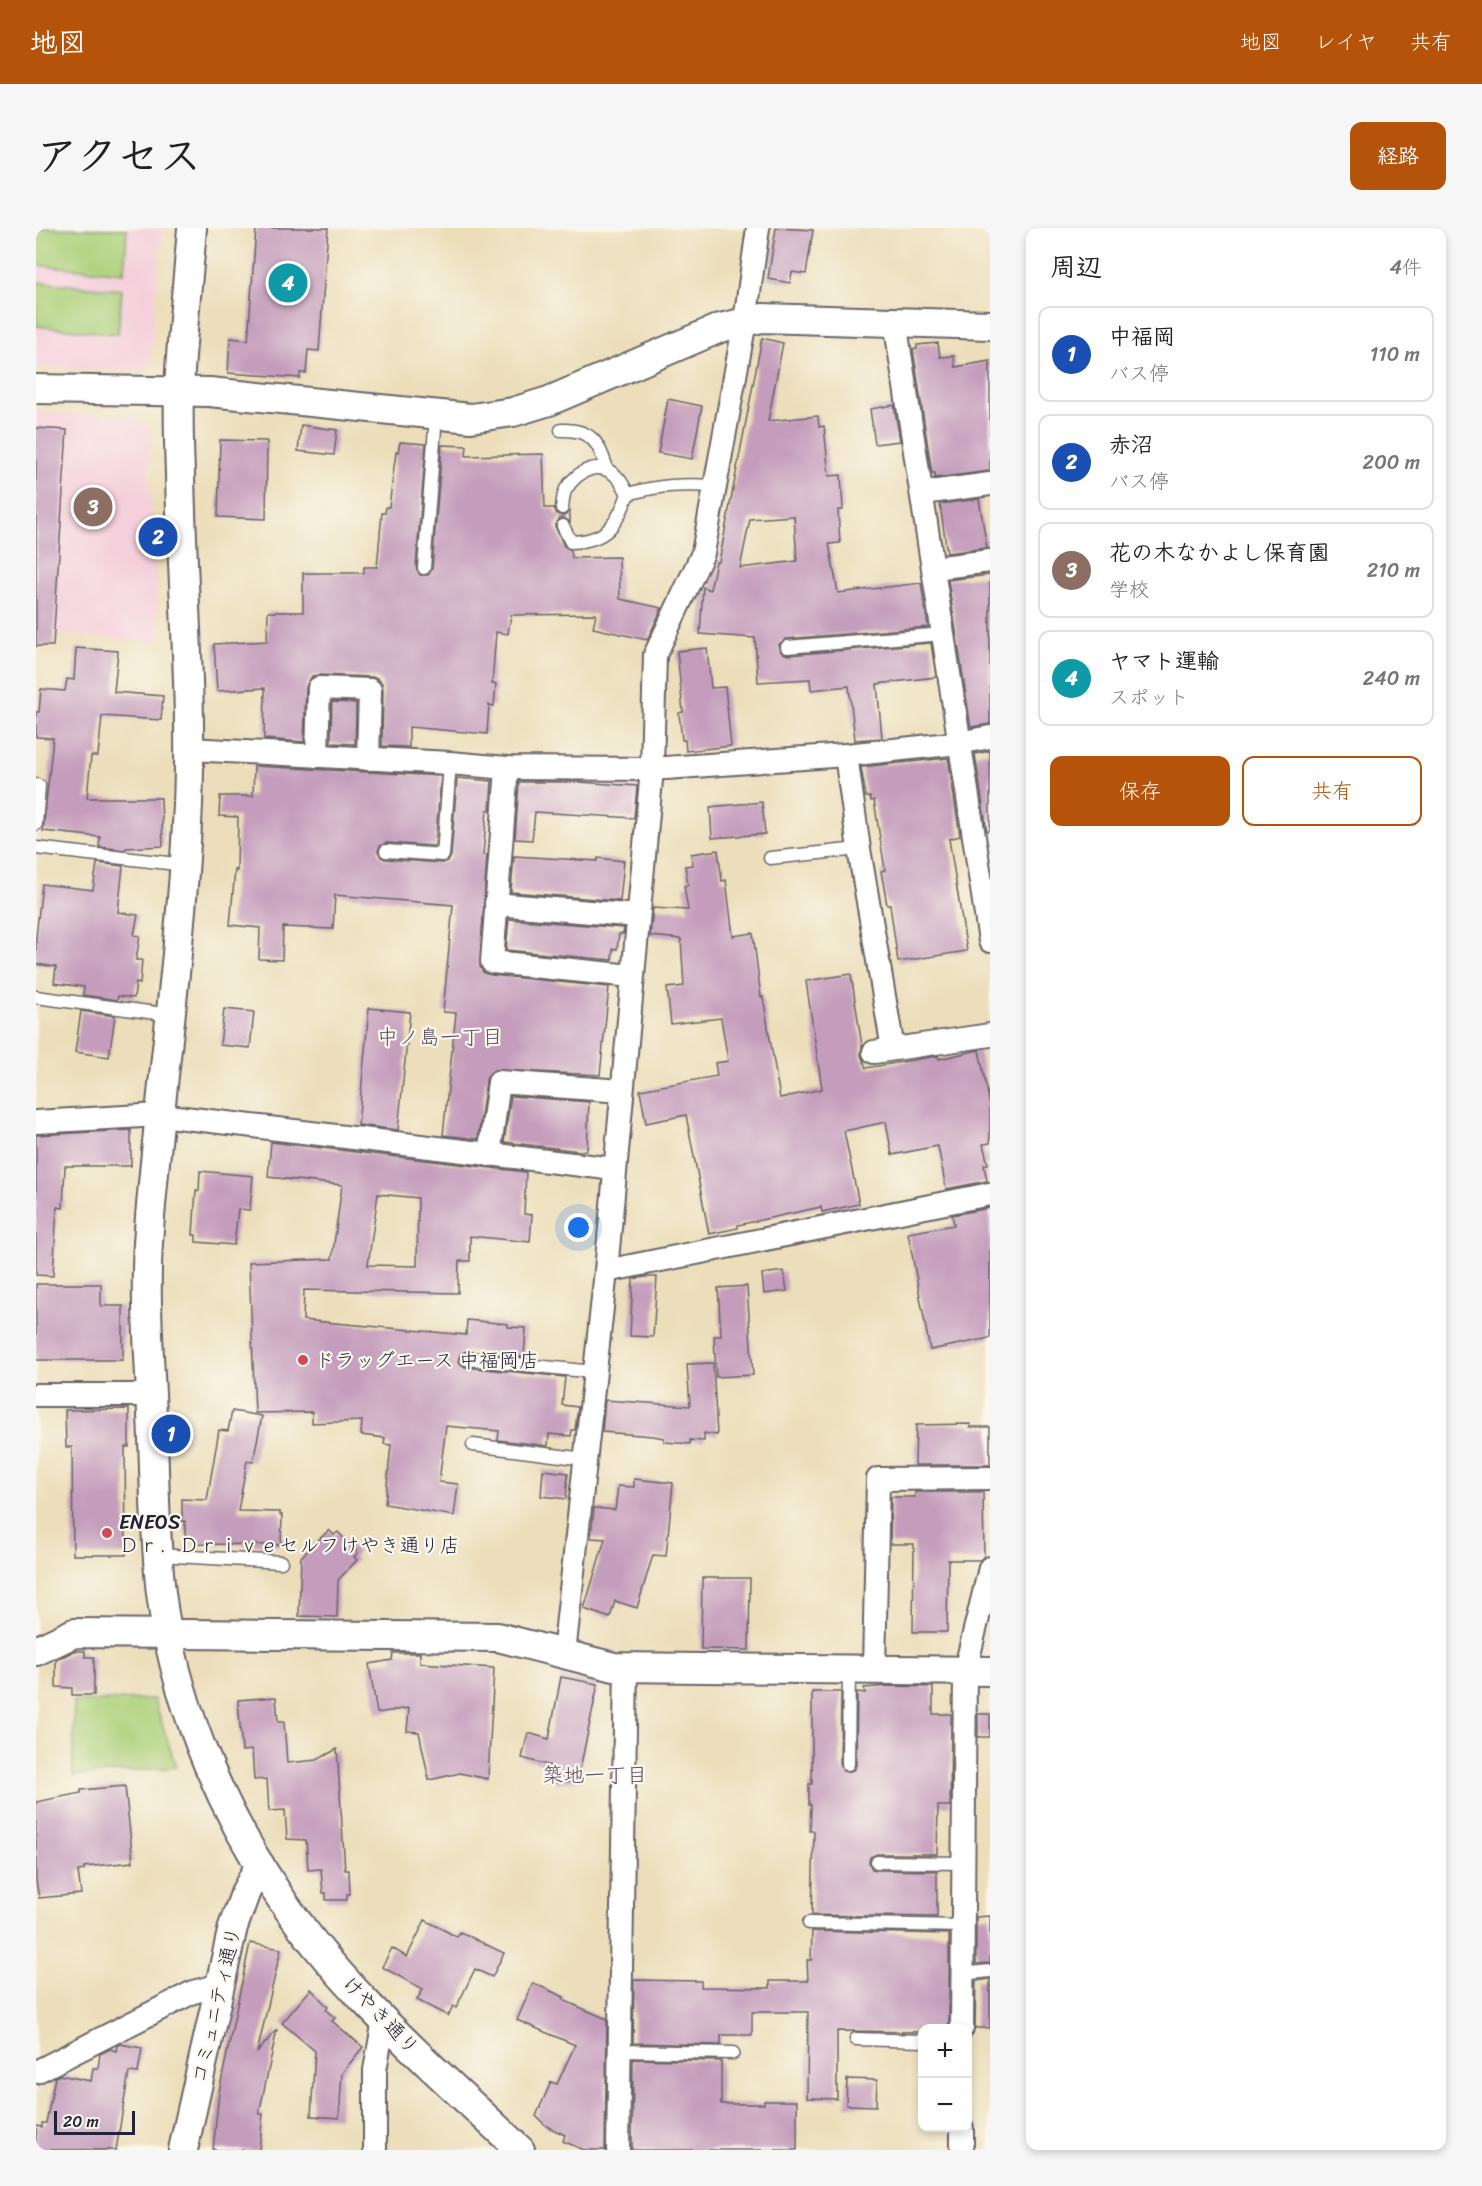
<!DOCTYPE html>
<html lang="ja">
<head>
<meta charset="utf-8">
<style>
  body { margin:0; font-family:Sriracha,"Klee One",sans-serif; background:#f6f6f6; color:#222 }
  .controls { position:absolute; right:18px; bottom:18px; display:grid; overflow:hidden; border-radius:12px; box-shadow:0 3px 9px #0003 }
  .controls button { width:54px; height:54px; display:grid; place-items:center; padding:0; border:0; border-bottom:2px solid #e0e0e0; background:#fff; color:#222; font:30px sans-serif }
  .scale { position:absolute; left:18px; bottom:15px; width:81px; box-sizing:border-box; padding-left:6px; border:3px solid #22223b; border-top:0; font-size:16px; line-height:21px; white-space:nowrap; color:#22223b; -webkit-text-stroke:4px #fbf7ec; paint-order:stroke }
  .you { position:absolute; left:543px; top:1000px; width:21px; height:21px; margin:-15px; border:4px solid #fff; border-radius:50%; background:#1a73e8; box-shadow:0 0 0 9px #1a73e833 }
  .badge { display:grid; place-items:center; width:39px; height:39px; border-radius:50%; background:#b45309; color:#fff; font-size:20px; font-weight:700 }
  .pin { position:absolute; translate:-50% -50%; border:3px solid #fff; box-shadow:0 2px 6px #0006 }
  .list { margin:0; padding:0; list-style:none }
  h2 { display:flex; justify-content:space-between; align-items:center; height:78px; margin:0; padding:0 24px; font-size:26px }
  h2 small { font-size:20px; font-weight:400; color:#767676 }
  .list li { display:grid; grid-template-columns:39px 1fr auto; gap:18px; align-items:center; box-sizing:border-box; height:96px; margin:0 12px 12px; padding:0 12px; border:2px solid #e0e0e0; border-radius:12px }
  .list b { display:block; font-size:22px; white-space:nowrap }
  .list p { margin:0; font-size:20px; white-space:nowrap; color:#767676 }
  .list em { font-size:20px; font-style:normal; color:#767676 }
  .actions { display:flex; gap:12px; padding:18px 24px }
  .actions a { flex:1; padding:14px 0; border:2px solid #b45309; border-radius:12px; text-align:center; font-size:21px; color:#b45309 }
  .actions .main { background:#b45309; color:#fff }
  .map { position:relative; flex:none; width:954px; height:1922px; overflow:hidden; border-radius:12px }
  header { display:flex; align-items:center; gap:36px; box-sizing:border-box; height:84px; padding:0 30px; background:#b45309; color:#fff }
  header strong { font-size:28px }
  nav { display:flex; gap:33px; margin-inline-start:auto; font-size:21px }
  .intro { display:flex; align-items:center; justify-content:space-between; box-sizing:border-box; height:144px; padding:0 36px }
  h1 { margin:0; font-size:42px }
  .button { padding:15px 27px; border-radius:12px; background:#b45309; color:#fff; font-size:21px; font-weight:700 }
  main { display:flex; gap:36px; padding:0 36px }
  aside { flex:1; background:#fff; border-radius:12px; box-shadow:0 3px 9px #0003 }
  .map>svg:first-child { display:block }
</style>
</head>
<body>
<header>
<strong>地図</strong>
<nav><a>地図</a><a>レイヤ</a><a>共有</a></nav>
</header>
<div class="intro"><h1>アクセス</h1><a class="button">経路</a></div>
<main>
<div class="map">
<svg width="954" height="1922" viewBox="0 0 954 1922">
  <rect width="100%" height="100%" fill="#fbf7ec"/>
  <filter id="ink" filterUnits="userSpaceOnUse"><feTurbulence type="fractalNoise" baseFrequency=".0167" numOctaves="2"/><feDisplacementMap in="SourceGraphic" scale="12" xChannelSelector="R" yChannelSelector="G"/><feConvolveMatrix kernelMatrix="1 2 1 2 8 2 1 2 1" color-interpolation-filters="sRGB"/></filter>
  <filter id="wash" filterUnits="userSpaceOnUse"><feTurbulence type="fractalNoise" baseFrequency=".008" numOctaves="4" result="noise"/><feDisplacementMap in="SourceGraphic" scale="24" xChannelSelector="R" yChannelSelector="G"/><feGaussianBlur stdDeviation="1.35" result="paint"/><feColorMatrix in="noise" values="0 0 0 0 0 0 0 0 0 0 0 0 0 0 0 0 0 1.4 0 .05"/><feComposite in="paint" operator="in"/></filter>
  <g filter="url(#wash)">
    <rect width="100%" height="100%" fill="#ecdeba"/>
    <!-- built -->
    <g fill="#f5cfdb">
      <path d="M0,0H126L113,144L0,139Z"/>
      <path d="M0,184L101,188L115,204L113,246L124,414L0,404Z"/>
    </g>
    <!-- green -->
    <g fill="#acd079" stroke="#67795a" stroke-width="1.5">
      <path d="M0,0L91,1L88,45L0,37Z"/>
      <path d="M0,54L86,62L82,106L0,98Z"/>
      <path d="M118,1471L140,1539L37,1548L38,1474Z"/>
    </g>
    <g id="blocks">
      <!-- building -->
      <g fill="#c49dbc" fill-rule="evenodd">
        <path d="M220,0H292L283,123L272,122L270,145H264V150L192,145L194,110L212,112Z"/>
        <path d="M740,0L777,2L770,46L756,44L754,55L732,51Z"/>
        <path d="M726,110L747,115L732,193L782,188L783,199L788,198L793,248L805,247L807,282H802L804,315L793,316L802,365L885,355L892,399L750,411L743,416L745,424L752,427L895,415L900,449L841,456L846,510L819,512L813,458L775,462L774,451L722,454L719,410L664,406L667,359L674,362L680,334H683ZM758,288L761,333L704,340L714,291Z"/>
        <path d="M902,115L904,129L918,128L919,139L954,133V243L899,250V245H896L877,121H881V117Z"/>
        <path d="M632,171L666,178L656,231L622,225Z"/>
        <path d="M858,177L864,213L839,216L834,181Z"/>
        <path d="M265,197L301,202L298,227L262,223Z"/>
        <path d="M0,200L31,202L17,418H0Z"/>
        <path d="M184,212L231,213L230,291L182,289Z"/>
        <path d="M364,214L390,216L380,339L384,347H392L396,341L406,217L431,218L430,228L507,226L509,280H518L521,286L526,288L530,287L534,283V294L528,290H524L519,298L528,318L535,322L536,330L583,329L584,371L626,380L611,412L557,400L560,386L475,387L472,406L460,404L456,456H460L458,478L453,477L451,506L373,499V519L346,518L347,462L346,455L341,450L335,449L284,447L276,448L270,459L268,514L228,511L229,460L181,463L178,416L231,413L232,384H267V345H328V339H341L346,285H349L350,279H353L360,224H362Z"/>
        <path d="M943,271L951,320L911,325L904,276Z"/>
        <path d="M954,347V496L935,499L912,352Z"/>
        <path d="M40,420L82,423L78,464L127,468L125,492L66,488L62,528H55L51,570H125L127,618L90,620L89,622L63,619L64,609L7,603L17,510L0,509V484H3L5,461L29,463L31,451L38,452Z"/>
        <path d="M671,420L675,460L689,459L695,518L650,523L649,512H646L643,485L647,484L641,423Z"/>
        <path d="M296,474L320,475L319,516L295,515Z"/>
        <path d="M954,523V602L951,603L939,526Z"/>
        <path d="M912,530L924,608L913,611L931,723L862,734L854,677H851L845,643L849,642L838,572L835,573L834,569H830L825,539Z"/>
        <path d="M218,538L405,548L399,618L350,615L344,618L342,623L345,629L349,631L406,635L413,632L415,628L421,550L456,553L454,582H451L447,627H451L444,739L448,745L455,747L573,759L564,847L458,842L453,846L450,852L442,911L407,907L420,785L407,784L417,677L299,667L297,701L247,699L246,732L223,731L224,700L194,697L199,642L201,643L202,589L183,588L184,568H217Z"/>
        <path d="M483,554H543L601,558L598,590L499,584L496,612L479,611Z"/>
        <path d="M726,574L729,606L676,610L674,579Z"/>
        <path d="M682,622L686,653L690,652L697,708L717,705L725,769H727L744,870L786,861L770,753L815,746L826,818L825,827L830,840L902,828L903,831L943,822L954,878V915L947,916L952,936L948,937L951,953L910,961L902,918L856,927L850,894L808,903L823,976L786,984L785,979L702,997V1000L673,1006L650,887L610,895L604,862L681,848L679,835L692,833L685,790L635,796L631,760L648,758L645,711L614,708L617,680L652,682L648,658L652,657L649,638L657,637L655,626Z"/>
        <path d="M478,628L561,633L562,630L588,633L584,673L475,664Z"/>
        <path d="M61,635L87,638L82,684L102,687L98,707L104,708L100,732H106L104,756L100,755L98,770L82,768L81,772L47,767L48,759L18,755L20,739L0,736V709L6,656L57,662Z"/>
        <path d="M473,691L588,700L587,706H583L581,721H577L576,732L470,722Z"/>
        <path d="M333,780L374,784L362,902L322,897Z"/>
        <path d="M188,781L218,784L214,820L184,817Z"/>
        <path d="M45,783L79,788L73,829L39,824Z"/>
        <path d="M475,868L553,874L551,922L544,923L468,914Z"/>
        <path d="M95,902V938H29L27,980L21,979L17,1048L0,1047V907Z"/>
        <path d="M235,914L490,944L488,986L496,987L494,1014L434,1008V1033H423L422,1065L268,1062L267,1092L430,1107L431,1092L472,1096V1099L490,1100L488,1129L430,1123L424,1126L422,1134L429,1139L529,1149L526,1177L542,1179L539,1202H536L535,1208L513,1206L512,1218L462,1212L463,1203L410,1198L403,1254L422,1256L418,1288L349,1276L355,1217L348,1216L349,1210L325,1207L326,1193L276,1195V1184L219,1185L213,1034L296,1031L306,957L232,949ZM342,966L382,970L381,1038L332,1037Z"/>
        <path d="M164,943L217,948L214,982L202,981L198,1017L160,1014V1007H157L160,962L163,963Z"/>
        <path d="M954,980V1110L894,1122L872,1005L918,997L916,987Z"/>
        <path d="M748,1043L751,1063L728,1066L726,1046Z"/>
        <path d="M610,1049H621L617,1109L594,1108L597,1051Z"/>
        <path d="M0,1056H65V1078H87V1132H0Z"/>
        <path d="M711,1058L717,1147L680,1149L678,1108H685L682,1060Z"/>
        <path d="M677,1135L681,1207L668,1205V1213L654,1212V1216L628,1214V1210L617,1208L566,1204L569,1172L654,1178L651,1136Z"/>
        <path d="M93,1181V1219H89L90,1327H37L36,1219H30L29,1182Z"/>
        <path d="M196,1183L226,1188L217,1234L211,1233L202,1283L244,1284V1287H246L245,1317L161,1316L149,1306V1293H146V1271L171,1272L183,1202L192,1203Z"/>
        <path d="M934,1196V1199H954V1237H879L880,1197Z"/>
        <path d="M507,1242L532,1245L530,1271L505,1268Z"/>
        <path d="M598,1251L637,1255L630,1328L617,1327L601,1380L579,1373L574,1390L548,1381L569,1311L555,1310L558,1280L579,1282L582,1258L598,1259Z"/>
        <path d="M879,1264H947L948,1328L944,1332H912L911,1404H877L878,1316H854L855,1269H879Z"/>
        <path d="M293,1302L298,1307L302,1304L322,1325L318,1329L321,1332L302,1352L301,1389L263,1388L265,1329Z"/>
        <path d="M666,1350H714L713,1422L665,1421Z"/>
        <path d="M38,1423H49V1429H58V1467H36V1460L20,1459V1432Z"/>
        <path d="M357,1425H384V1435L458,1440L452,1551L424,1545L393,1552L383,1504L371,1503L373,1480L341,1485L333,1436L356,1432Z"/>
        <path d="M525,1449L562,1456L544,1541L545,1552L520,1555L519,1539L486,1530L492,1505L513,1511Z"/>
        <path d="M853,1458L897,1459V1486H915L914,1574V1578H902L901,1626H841L834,1629L833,1634L836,1641L841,1642L901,1643V1689L776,1687L778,1603H774L775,1577H773V1556H776V1464H805L804,1536L807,1543L812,1544L819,1541L820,1536L821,1464L829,1465L828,1460Z"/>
        <path d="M240,1469L242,1494H248L251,1535L281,1532L301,1521L309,1642H313L314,1666H311V1672H290V1665H287L285,1641L272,1642L270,1612L251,1611L249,1582L233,1583L231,1551L218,1552L216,1522L206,1523L202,1472Z"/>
        <rect x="942" y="1486" width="12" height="23"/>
        <path d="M89,1558L97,1634L48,1639V1642L42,1643L45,1666L3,1670L0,1653V1574L45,1565V1562Z"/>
        <path d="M954,1688V1735L940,1736V1689Z"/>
        <path d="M389,1692L421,1709L424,1704L468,1725L456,1749L439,1741L420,1780L417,1778L412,1788L381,1772L387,1761L346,1739L356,1720L371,1729Z"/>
        <path d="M776,1703L913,1706V1800H886V1804L801,1803V1871L771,1870L772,1784H716V1807H685V1817L597,1815L598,1752L665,1753V1759L734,1760V1753H772L771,1732H775Z"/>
        <path d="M214,1715L245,1721L221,1825L241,1801L223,1886H227L223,1922H177L183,1864Z"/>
        <path d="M954,1751V1800H939L940,1753Z"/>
        <path d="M497,1755L528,1769L527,1772L571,1791L569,1922H548L527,1913L529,1907L510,1898L500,1888L515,1854L521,1856L539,1817L481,1792Z"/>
        <path d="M275,1761L292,1779L290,1782L299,1790L296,1793L327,1819L306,1845L303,1890L275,1888L279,1823L246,1795Z"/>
        <path d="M84,1816L106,1820L102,1845L93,1844L80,1922H0V1898L6,1899V1895H10L19,1849L23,1847L55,1853L57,1840H62L64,1826L74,1821L80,1823L81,1818Z"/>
        <path d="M597,1831L685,1833V1876H728V1873H761V1922H596Z"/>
        <path d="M811,1851L841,1852L840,1878L810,1877Z"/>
      </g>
    </g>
  </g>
  <g filter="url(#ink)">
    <use href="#blocks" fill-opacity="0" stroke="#696467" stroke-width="1.5"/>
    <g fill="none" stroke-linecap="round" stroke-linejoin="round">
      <!-- service casing -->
      <g stroke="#696467" stroke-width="15">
        <g id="service">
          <path d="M525,202C555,201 563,214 571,241"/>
          <path d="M526,280C527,273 527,266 530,261C542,242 564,231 582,250C586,254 589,261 592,266C623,257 647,256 679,258"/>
          <path d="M527,298L535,314C570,313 581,297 592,266"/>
          <path d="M388,340L400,188"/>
          <path d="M751,419L907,406"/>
          <path d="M0,557L3,558L0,596"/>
          <path d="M0,620L149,637"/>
          <path d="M350,623L407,627L414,535"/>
          <path d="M734,630L823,621"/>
          <path d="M0,769L135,787"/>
          <path d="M430,1131L558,1144"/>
          <path d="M437,1217L549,1231"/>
          <path d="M121,1327L245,1334"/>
          <path d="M812,1536L813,1441"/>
          <path d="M841,1634L927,1635"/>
          <path d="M773,1695L927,1698"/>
          <path d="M926,1746L954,1743"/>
          <path d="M820,1811L886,1813"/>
          <path d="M584,1823L697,1825"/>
        </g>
      </g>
      <!-- minor casing -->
      <g stroke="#696467" stroke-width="26">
        <g id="minor">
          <path d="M859,93L954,713"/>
          <path d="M887,265L954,256"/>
          <path d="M898,340L954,333"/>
          <path d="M154,521L414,535L471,540L616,541L810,527L923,515L954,509"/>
          <path d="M810,527L823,621L857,821"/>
          <path d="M281,528L283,460L334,462L332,531"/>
          <path d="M471,540L456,734L596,748"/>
          <path d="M460,676L602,688"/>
          <path d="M838,824L954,807"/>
          <path d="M0,894L124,887L579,941"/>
          <path d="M453,927L463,854L586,863"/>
          <path d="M570,1043L954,966"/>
          <path d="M0,1167H115"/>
          <path d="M528,1426L570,1043L616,541L619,427L667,325L709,93L722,0"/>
          <path d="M838,1441L842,1251L954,1250"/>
          <path d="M926,1800L929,1443L954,1340"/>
          <path d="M0,1844L157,1764L184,1757"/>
          <path d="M339,1922V1842L348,1792"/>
          <path d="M582,1922L590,1439"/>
          <path d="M926,1922V1900"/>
        </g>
      </g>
      <!-- tertiary casing -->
      <g stroke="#696467" stroke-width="32">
        <g id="tertiary">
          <path d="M156,0C152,55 145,109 143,164C142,191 143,219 144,246C146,362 158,480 151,596C144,736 122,875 112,1015C108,1080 115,1146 117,1211C119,1262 119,1314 125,1365C138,1469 181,1573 238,1660C303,1761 398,1840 484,1922"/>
          <path d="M0,161L173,164L435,190L477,184L513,173L684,100L726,90L954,97"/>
          <path d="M0,1423L38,1405L462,1409L578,1439L954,1443"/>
          <path d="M147,1922L197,1699L210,1663L224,1637"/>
        </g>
      </g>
      <!-- service -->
      <use href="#service" stroke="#fff" stroke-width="12"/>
      <!-- minor -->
      <use href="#minor" stroke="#fff" stroke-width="22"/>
      <!-- tertiary -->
      <use href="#tertiary" stroke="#fff" stroke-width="28"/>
    </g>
  </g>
  <!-- markers -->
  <g fill="#d1495b" stroke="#fbf7ec" stroke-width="2">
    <circle cx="267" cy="1132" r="6"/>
    <circle cx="71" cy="1305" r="6"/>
  </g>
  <g text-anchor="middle" stroke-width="4.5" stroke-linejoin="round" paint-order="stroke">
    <!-- poi labels -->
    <g font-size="20" fill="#22223b" stroke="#fbf7ec" text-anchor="start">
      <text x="279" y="1139">ドラッグエース 中福岡店</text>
      <text x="83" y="1301">ENEOS<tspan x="83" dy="23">Ｄｒ．Ｄｒｉｖｅセルフけやき通り店</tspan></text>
    </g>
    <!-- street labels -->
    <g font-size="20" fill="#22223b" stroke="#fbf7ec">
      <text transform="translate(180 1777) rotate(-77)" y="7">コミュニティ通り</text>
      <text transform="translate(345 1787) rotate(46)" y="7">けやき通り</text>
    </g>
    <!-- neighbourhood labels -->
    <g font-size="21" fill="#5b4d68" stroke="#fbf7ec">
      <text x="404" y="816">中ノ島一丁目</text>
      <text x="559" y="1554">築地一丁目</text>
    </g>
  </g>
</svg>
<div class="controls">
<button>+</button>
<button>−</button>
</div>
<div class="scale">20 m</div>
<div class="you"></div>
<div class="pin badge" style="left:135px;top:1206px;background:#1a4fb4">1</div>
<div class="pin badge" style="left:122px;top:309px;background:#1a4fb4">2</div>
<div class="pin badge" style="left:57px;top:279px;background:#8d6e63">3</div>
<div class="pin badge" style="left:252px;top:55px;background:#0f9aa8">4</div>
</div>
<aside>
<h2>周辺<small>4件</small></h2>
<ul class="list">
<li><span class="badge" style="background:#1a4fb4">1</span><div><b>中福岡</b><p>バス停</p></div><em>110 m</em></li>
<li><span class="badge" style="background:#1a4fb4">2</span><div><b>赤沼</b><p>バス停</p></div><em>200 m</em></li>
<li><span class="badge" style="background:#8d6e63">3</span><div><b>花の木なかよし保育園</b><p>学校</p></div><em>210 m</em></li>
<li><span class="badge" style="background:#0f9aa8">4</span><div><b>ヤマト運輸</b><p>スポット</p></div><em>240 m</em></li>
</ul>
<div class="actions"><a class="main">保存</a><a>共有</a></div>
</aside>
</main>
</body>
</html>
